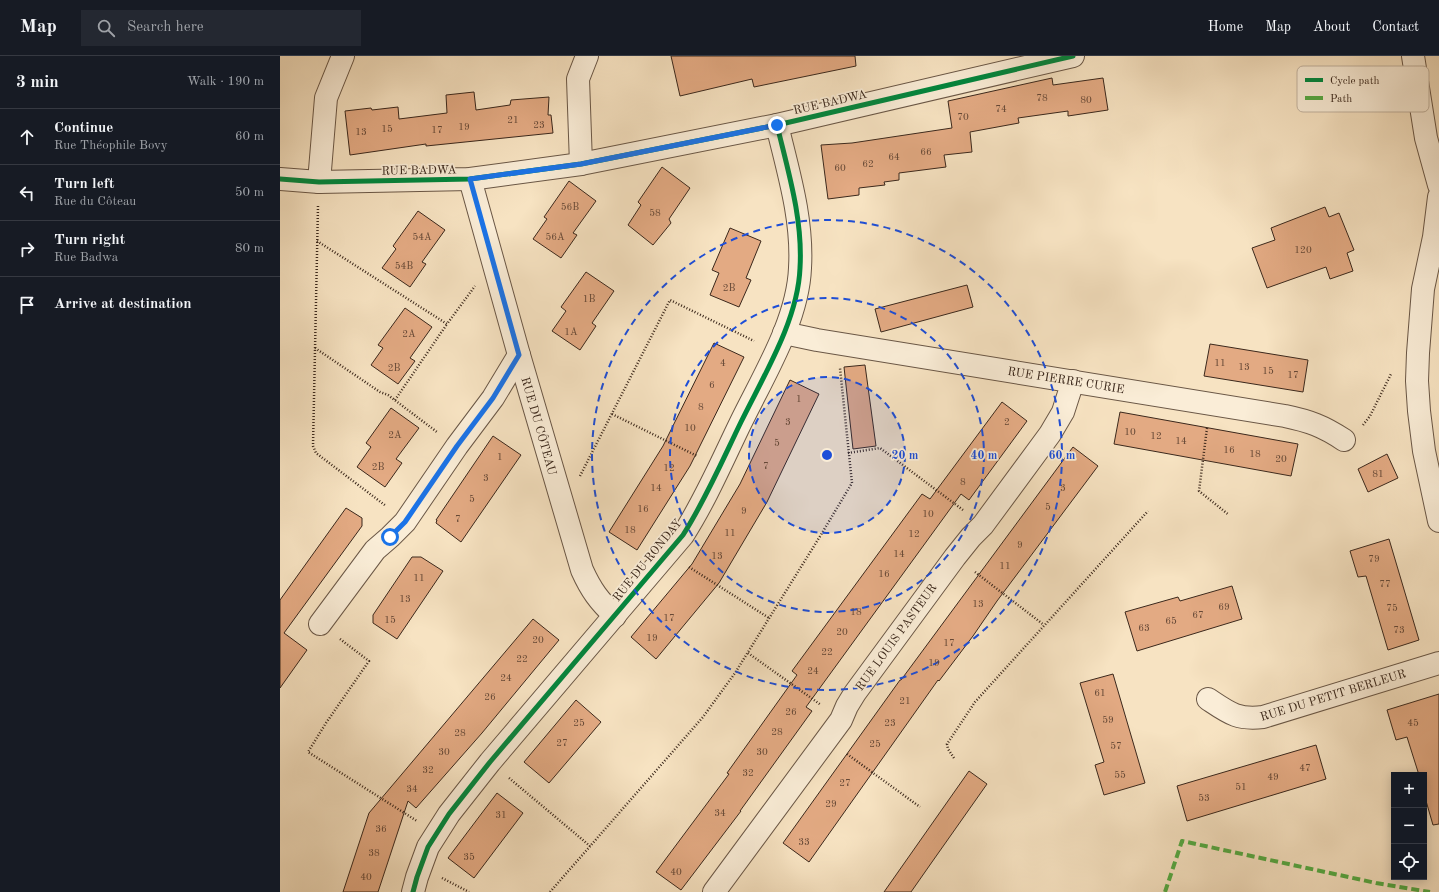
<!DOCTYPE html>
<html lang="en">
<head>
<meta charset="utf-8">
<style>
  body { margin:0; font-family:"Old Standard TT",serif; background:#242831; color:#f1f3f6 }
  .controls { position:absolute; right:12px; bottom:12px; display:grid; overflow:hidden; border-radius:0px; box-shadow:0 2px 10px #0003 }
  .controls button { width:36px; height:36px; display:grid; place-items:center; padding:0; border:0; border-bottom:1px solid #363941; background:#171b24; color:#f1f3f6; font:20px sans-serif }
  .stop { position:absolute; width:12px; height:12px; margin:-9px; border:3px solid #1a73e8; border-radius:50%; background:#fff }
  .stop.end { background:#1a73e8; border-color:#fff; box-shadow:0 1px 4px #0008 }
  .list { margin:0; padding:0; list-style:none }
  h2 { display:flex; justify-content:space-between; align-items:center; height:52px; margin:0; padding:0 16px; font-size:17px }
  h2 small { font-size:13px; font-weight:400; color:#9ea1a6 }
  .list li { display:grid; grid-template-columns:26px 1fr auto; gap:12px; align-items:center; box-sizing:border-box; height:56px; padding:0 16px; border-top:1px solid #363941 }
  .list b { display:block; font-size:15px; white-space:nowrap }
  .list p { margin:0; font-size:13px; white-space:nowrap; color:#9ea1a6 }
  .list em { font-size:13px; font-style:normal; color:#9ea1a6 }
  .icon { flex:none; width:22px; height:22px; fill:none; stroke:currentColor; stroke-width:2; stroke-linecap:round; stroke-linejoin:round }
  .map { position:relative; flex:none; width:1159px; height:836px; overflow:hidden }
  header { display:flex; align-items:center; gap:24px; box-sizing:border-box; height:56px; padding:0 20px; background:#171b24; border-bottom:1px solid #363941 }
  header strong { font-size:19px }
  nav { display:flex; gap:22px; margin-inline-start:auto; font-size:14px }
  .search { width:280px; height:36px; background:#242831; display:flex; align-items:center; gap:10px; box-sizing:border-box; padding:0 14px; border-radius:0px; color:#9ea1a6; font-size:15px }
  main { display:flex }
  aside { flex:1; background:#171b24 }
  .map>svg:first-child { display:block }
</style>
</head>
<body>
<header>
<strong>Map</strong>
<div class="search"><svg class="icon" aria-label="search" viewBox="0 0 24 24"><circle cx="10" cy="10" r="6"/><path d="M15 15l6 6"/></svg>Search here</div>
<nav><a>Home</a><a>Map</a><a>About</a><a>Contact</a></nav>
</header>
<main>
<aside>
<h2>3 min<small>Walk · 190 m</small></h2>
<ul class="list">
<li><svg class="icon" aria-label="ahead" viewBox="0 0 24 24"><path d="M12 20V5M6 11l6-6 6 6"/></svg><div><b>Continue</b><p>Rue Théophile Bovy</p></div><em>60 m</em></li>
<li><svg class="icon" aria-label="left" viewBox="0 0 24 24"><path d="M17 20v-9H6M10 6l-5 5 5 5"/></svg><div><b>Turn left</b><p>Rue du Côteau</p></div><em>50 m</em></li>
<li><svg class="icon" aria-label="right" viewBox="0 0 24 24"><path d="M7 20v-9h11M14 6l5 5-5 5"/></svg><div><b>Turn right</b><p>Rue Badwa</p></div><em>80 m</em></li>
<li><svg class="icon" aria-label="arrive" viewBox="0 0 24 24"><path d="M6 21V4h12l-3 4 3 4H6"/></svg><div><b>Arrive at destination</b></div></li>
</ul>
</aside>
<div class="map">
<svg width="1159" height="836" viewBox="0 0 1159 836">
  <rect width="100%" height="100%" fill="#f7e3c2"/>
  <filter id="stains"><feTurbulence type="fractalNoise" baseFrequency=".005" numOctaves="4"/><feColorMatrix values="0 0 0 0 .2 0 0 0 0 .09 0 0 0 0 .02 0 0 0 .5 -.17"/></filter>
  <radialGradient id="worn" r=".72"><stop offset=".6" stop-color="#630" stop-opacity="0"/><stop offset="1" stop-color="#630" stop-opacity=".3"/></radialGradient>
  <!-- building -->
  <g fill="#e3aa83" stroke="#3b281c">
    <path d="M391,0H575L576,10L474,31L472,23L400,40Z"/>
    <path d="M772,22L773,29L823,22L828,54L788,60V55L738,62L739,67L690,76L692,96L664,99L666,111L619,117V124L604,126L605,129L579,132V139L548,143L541,89L572,87L672,72L668,45Z"/>
    <path d="M194,36L196,54L230,49L231,44L269,41L268,59H271L273,77L146,90V88L70,99L65,55L91,52L92,54L118,51L119,63L167,57L166,39Z"/>
    <path d="M382,111L410,132L389,163L391,167L373,189L348,169L361,149L358,146Z"/>
    <path d="M289,125L316,145L293,177L297,179L281,202L253,183L267,163L264,161Z"/>
    <path d="M1045,151L1049,161L1059,157L1074,194L1067,197L1073,215L1050,223L1046,211L987,232L972,192L995,184L991,172Z"/>
    <path d="M138,155L165,174L142,206L146,208L130,231L102,212L116,193L113,190Z"/>
    <path d="M450,172L481,185L466,222L471,224L459,251L430,239L439,217L432,214Z"/>
    <path d="M306,216L334,235L312,267L316,270L300,294L272,275L286,255L281,251Z"/>
    <path d="M687,229L693,251L601,276L595,253Z"/>
    <path d="M125,252L152,271L130,302L135,305L118,328L91,309L103,292L98,289Z"/>
    <path d="M434,287L464,301L410,410L357,494L329,476L383,390Z"/>
    <path d="M930,288L1028,304L1023,336L924,320Z"/>
    <path d="M585,309L596,390L573,393L564,311Z"/>
    <path d="M510,324L539,338L487,446L439,527L376,603L351,581L412,508L460,428Z"/>
    <path d="M722,346L747,365L689,444L681,438L526,651L532,655L460,755H461L401,834L376,816L449,718L447,717L517,619L512,615L642,438L650,443Z"/>
    <path d="M111,352L139,372L116,403L122,407L105,431L77,411L91,391L86,387Z"/>
    <path d="M840,356L1018,388L1011,420L834,388Z"/>
    <path d="M213,380L241,399L181,486L156,467L157,464H156Z"/>
    <path d="M793,391L818,410L717,545L693,580L659,625L658,624L529,806L503,787L620,624H621Z"/>
    <path d="M1107,398L1118,422L1088,436L1078,413Z"/>
    <path d="M66,452L82,462V470L4,577L27,594L0,632V544Z"/>
    <path d="M1109,483L1139,584L1108,594L1086,520L1078,521L1070,495Z"/>
    <path d="M132,501H141L163,515L117,583L93,567V559Z"/>
    <path d="M952,530L962,563L857,595L845,556L898,541L900,545Z"/>
    <path d="M253,563L279,584L202,677L136,752L128,745L98,836H63L89,757Z"/>
    <path d="M833,618L865,727L824,739L815,709L824,706L800,627Z"/>
    <path d="M1159,638V768L1153,769L1144,738V719H1139L1127,681L1116,684L1107,654Z"/>
    <path d="M296,644L321,666L269,727L244,706Z"/>
    <path d="M1036,689L1046,723L907,765L897,730Z"/>
    <path d="M689,715L707,728L652,806L631,836H604Z"/>
    <path d="M217,737L243,757L194,822L168,802Z"/>
  </g>
  <g fill="none" stroke-linecap="round" stroke-linejoin="round">
    <!-- street casing -->
    <g stroke="#6a5746" stroke-width="24">
      <g id="street">
        <path d="M1133,0L1146,82L1159,129"/>
        <path d="M301,108L298,23L307,0"/>
        <path d="M0,123L39,126L190,123L301,108L497,69L793,0"/>
        <path d="M190,123L239,299L302,514C311,534 319,545 335,560"/>
        <path d="M39,126L46,42L63,0"/>
        <path d="M1159,141L1154,181L1143,233L1138,297L1137,325L1139,355L1144,395L1159,465"/>
        <path d="M504,277L537,284L1005,360C1029,365 1043,370 1064,384"/>
        <path d="M40,568L95,494L110,481L125,466L177,390L213,342L239,299"/>
        <path d="M928,643C949,657 957,664 983,661L1159,607"/>
        <path d="M133,836L137,821L148,791L169,758L210,706L403,479C426,443 443,403 461,366C484,319 518,264 520,212C523,163 508,115 497,69"/>
        <path d="M434,836L561,664L567,650L575,637L675,501L691,481L703,469L770,378L783,356L793,325"/>
      </g>
    </g>
    <!-- path -->
    <g stroke="#3b281c" stroke-width="2.5" stroke-dasharray="1 2" stroke-linecap="butt">
      <path d="M38,150L33,390L36,397L106,450"/>
      <path d="M37,185L167,268L195,230"/>
      <path d="M35,292L100,336L108,339L157,376"/>
      <path d="M115,344L167,268"/>
      <path d="M332,358L417,400"/>
      <path d="M1083,369L1090,360L1111,318"/>
      <path d="M927,372L919,435L949,459"/>
      <path d="M568,397L600,392L683,454"/>
      <path d="M300,420L390,244L474,285"/>
      <path d="M409,511L489,562"/>
      <path d="M695,516L764,569"/>
      <path d="M60,583L89,605L46,667L28,696L137,765"/>
      <path d="M468,597L541,649"/>
      <path d="M567,698L640,751"/>
      <path d="M674,702L668,693L667,688L695,646L868,455"/>
      <path d="M229,722L310,790"/>
      <path d="M162,822L189,836"/>
      <path d="M270,836L423,661L455,617L539,482L572,427L560,312"/>
    </g>
    <!-- street -->
    <use href="#street" stroke="#faedd7" stroke-width="22"/>
    <!-- quiet -->
    <path stroke="#55aa43" stroke-width="4" stroke-dasharray="8 4" stroke-linecap="butt" d="M885,836L902,785L1096,827L1150,836"/>
    <!-- cycleway casing -->
    <g stroke="#faedd7" stroke-width="8">
      <g id="cycleway">
        <path d="M0,123L39,126L190,123L301,108L497,69L793,0"/>
        <path d="M133,836L137,821L148,791L169,758L210,706L403,479C426,443 443,403 461,366C484,319 518,264 520,212C523,163 508,115 497,69"/>
      </g>
    </g>
    <!-- cycleway -->
    <use href="#cycleway" stroke="#00873e" stroke-width="5"/>
  </g>
  <g fill="none" stroke-linecap="round" stroke-linejoin="round">
    <!-- route -->
    <path stroke="#1a73e8" stroke-width="5" d="M110,481L125,466L177,390L213,342L239,299L190,123L301,108L497,69"/>
  </g>
  <!-- distance rings -->
  <circle cx="547" cy="399" r="78" fill="#1d4ed8" fill-opacity=".12"/>
  <g fill="none" stroke="#1d4ed8" stroke-width="2" stroke-dasharray="7 5">
    <circle cx="547" cy="399" r="78"/>
    <circle cx="547" cy="399" r="157"/>
    <circle cx="547" cy="399" r="235"/>
  </g>
  <g text-anchor="middle" stroke-width="3.5" stroke-linejoin="round" paint-order="stroke">
    <!-- number labels -->
    <g font-size="10" fill="#654836">
      <text x="762" y="45">78</text>
      <text x="806" y="47">80</text>
      <text x="721" y="56">74</text>
      <text x="683" y="64">70</text>
      <text x="233" y="67">21</text>
      <text x="259" y="72">23</text>
      <text x="184" y="74">19</text>
      <text x="107" y="76">15</text>
      <text x="157" y="77">17</text>
      <text x="81" y="79">13</text>
      <text x="646" y="99">66</text>
      <text x="614" y="104">64</text>
      <text x="588" y="111">62</text>
      <text x="560" y="115">60</text>
      <text x="290" y="154">56B</text>
      <text x="375" y="160">58</text>
      <text x="142" y="184">54A</text>
      <text x="275" y="184">56A</text>
      <text x="1023" y="197">120</text>
      <text x="124" y="213">54B</text>
      <text x="449" y="235">2B</text>
      <text x="309" y="246">1B</text>
      <text x="291" y="279">1A</text>
      <text x="129" y="281">2A</text>
      <text x="443" y="310">4</text>
      <text x="940" y="310">11</text>
      <text x="964" y="314">13</text>
      <text x="114" y="315">2B</text>
      <text x="988" y="318">15</text>
      <text x="1013" y="322">17</text>
      <text x="432" y="332">6</text>
      <text x="519" y="346">1</text>
      <text x="421" y="354">8</text>
      <text x="508" y="369">3</text>
      <text x="727" y="369">2</text>
      <text x="410" y="375">10</text>
      <text x="850" y="379">10</text>
      <text x="115" y="382">2A</text>
      <text x="876" y="383">12</text>
      <text x="901" y="388">14</text>
      <text x="497" y="390">5</text>
      <text x="949" y="397">16</text>
      <text x="975" y="401">18</text>
      <text x="220" y="404">1</text>
      <text x="1001" y="406">20</text>
      <text x="486" y="413">7</text>
      <text x="98" y="414">2B</text>
      <text x="389" y="415">12</text>
      <text x="1098" y="421">81</text>
      <text x="206" y="425">3</text>
      <text x="683" y="429">8</text>
      <text x="376" y="435">14</text>
      <text x="783" y="435">3</text>
      <text x="192" y="446">5</text>
      <text x="768" y="454">5</text>
      <text x="363" y="456">16</text>
      <text x="464" y="458">9</text>
      <text x="648" y="461">10</text>
      <text x="178" y="466">7</text>
      <text x="350" y="477">18</text>
      <text x="450" y="480">11</text>
      <text x="634" y="481">12</text>
      <text x="740" y="492">9</text>
      <text x="619" y="501">14</text>
      <text x="437" y="503">13</text>
      <text x="1094" y="506">79</text>
      <text x="725" y="513">11</text>
      <text x="604" y="521">16</text>
      <text x="139" y="525">11</text>
      <text x="1105" y="531">77</text>
      <text x="125" y="546">13</text>
      <text x="698" y="551">13</text>
      <text x="944" y="554">69</text>
      <text x="1112" y="555">75</text>
      <text x="576" y="559">18</text>
      <text x="918" y="562">67</text>
      <text x="389" y="565">17</text>
      <text x="110" y="567">15</text>
      <text x="891" y="568">65</text>
      <text x="864" y="575">63</text>
      <text x="1119" y="577">73</text>
      <text x="562" y="579">20</text>
      <text x="372" y="585">19</text>
      <text x="258" y="587">20</text>
      <text x="669" y="590">17</text>
      <text x="547" y="599">22</text>
      <text x="242" y="606">22</text>
      <text x="654" y="610">19</text>
      <text x="533" y="618">24</text>
      <text x="226" y="625">24</text>
      <text x="820" y="640">61</text>
      <text x="210" y="644">26</text>
      <text x="625" y="648">21</text>
      <text x="511" y="659">26</text>
      <text x="828" y="667">59</text>
      <text x="299" y="670">25</text>
      <text x="610" y="670">23</text>
      <text x="1133" y="670">45</text>
      <text x="497" y="679">28</text>
      <text x="180" y="680">28</text>
      <text x="282" y="690">27</text>
      <text x="595" y="691">25</text>
      <text x="836" y="693">57</text>
      <text x="164" y="699">30</text>
      <text x="482" y="699">30</text>
      <text x="1025" y="715">47</text>
      <text x="148" y="717">32</text>
      <text x="468" y="720">32</text>
      <text x="840" y="722">55</text>
      <text x="993" y="724">49</text>
      <text x="565" y="730">27</text>
      <text x="961" y="734">51</text>
      <text x="132" y="736">34</text>
      <text x="924" y="745">53</text>
      <text x="551" y="751">29</text>
      <text x="440" y="760">34</text>
      <text x="221" y="762">31</text>
      <text x="101" y="776">36</text>
      <text x="524" y="789">33</text>
      <text x="94" y="800">38</text>
      <text x="189" y="804">35</text>
      <text x="396" y="819">40</text>
      <text x="86" y="824">40</text>
    </g>
    <!-- street labels -->
    <g font-size="12" fill="#3b281c" stroke="#faedd7">
      <text transform="translate(550 46) rotate(-13)" y="4">RUE BADWA</text>
      <text transform="translate(139 114) rotate(-1)" y="4">RUE BADWA</text>
      <text transform="translate(786 324) rotate(9)" y="4">RUE PIERRE CURIE</text>
      <text transform="translate(259 370) rotate(74)" y="4">RUE DU CÔTEAU</text>
      <text transform="translate(367 504) rotate(-51)" y="4">RUE DU RONDAY</text>
      <text transform="translate(616 581) rotate(-54)" y="4">RUE LOUIS PASTEUR</text>
      <text transform="translate(1053 639) rotate(-17)" y="4">RUE DU PETIT BERLEUR</text>
    </g>
  </g>
  <!-- legend -->
  <rect x="1017" y="10" width="132" height="46" rx="6" fill="#faedd7" stroke="#c1b29f" stroke-width="1"/>
  <rect x="1025" y="22" width="18" height="4" fill="#00873e"/>
  <rect x="1025" y="40" width="18" height="4" fill="#55aa43"/>
  <g font-size="11" fill="#3b281c">
    <text x="1050" y="28">Cycle path</text>
    <text x="1050" y="46">Path</text>
  </g>
  <circle cx="547" cy="399" r="6" fill="#1d4ed8" stroke="#faedd7" stroke-width="2"/>
  <g font-size="12" text-anchor="middle" font-weight="bold" fill="#1d4ed8" stroke="#faedd7" stroke-width="3.5" stroke-linejoin="round" paint-order="stroke">
    <text x="625" y="403">20 m</text>
    <text x="704" y="403">40 m</text>
    <text x="782" y="403">60 m</text>
  </g>
  <rect width="100%" height="100%" filter="url(#stains)"/>
  <rect width="100%" height="100%" fill="url(#worn)"/>
</svg>
<div class="controls">
<button>+</button>
<button>−</button>
<button><svg class="icon" aria-label="locate" viewBox="0 0 24 24"><circle cx="12" cy="12" r="6"/><path d="M12 2v4M12 18v4M2 12h4M18 12h4"/></svg></button>
</div>
<div class="stop" style="left:110px;top:481px"></div>
<div class="stop end" style="left:497px;top:69px"></div>
</div>
</main>
</body>
</html>
